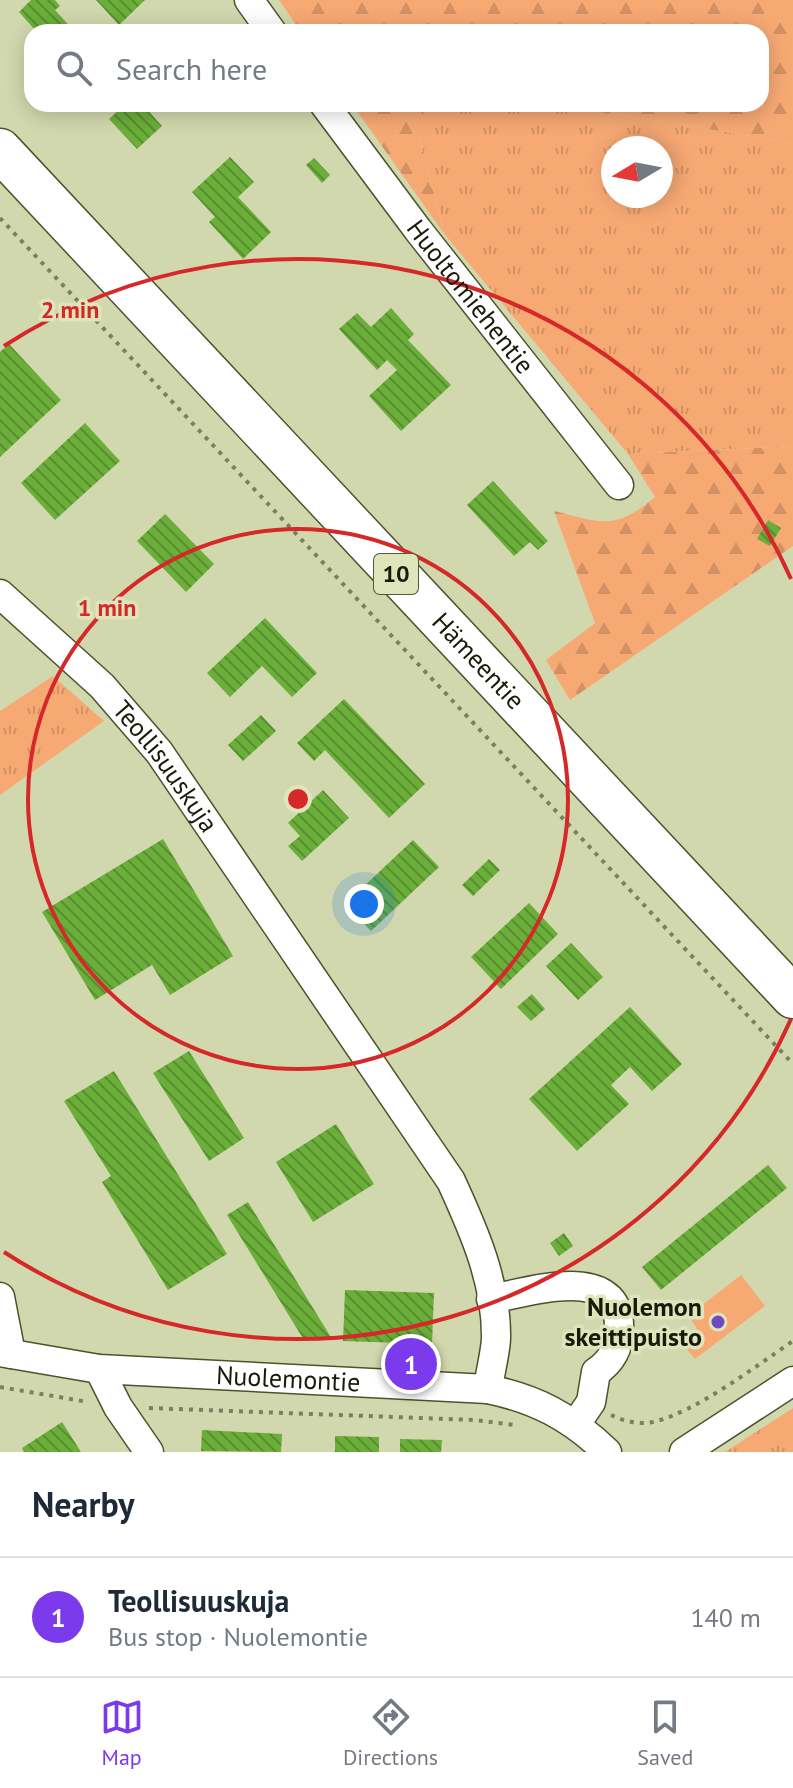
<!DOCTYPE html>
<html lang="en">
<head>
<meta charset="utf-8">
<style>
  body { margin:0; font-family:"PT Sans",sans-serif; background:#f6f6f7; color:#1f2937 }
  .compass { position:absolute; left:601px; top:136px; width:72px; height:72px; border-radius:50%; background:#fff; box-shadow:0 4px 20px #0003; rotate:260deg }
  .you { position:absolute; left:364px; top:904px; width:28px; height:28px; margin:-20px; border:6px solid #fff; border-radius:50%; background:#1a73e8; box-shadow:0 0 0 12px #1a73e833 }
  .badge { display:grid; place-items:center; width:52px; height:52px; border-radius:50%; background:#7c3aed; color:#fff; font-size:26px; font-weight:700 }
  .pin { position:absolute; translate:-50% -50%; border:4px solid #fff; box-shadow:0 2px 8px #0006 }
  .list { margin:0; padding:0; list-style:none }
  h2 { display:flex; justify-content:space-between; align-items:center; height:104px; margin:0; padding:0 32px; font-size:34px }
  h2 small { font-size:26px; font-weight:400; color:#747a83 }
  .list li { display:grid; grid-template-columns:52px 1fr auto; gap:24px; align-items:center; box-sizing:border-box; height:120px; padding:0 32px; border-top:2px solid #e0e1e3 }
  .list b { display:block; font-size:30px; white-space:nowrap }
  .list p { margin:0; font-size:26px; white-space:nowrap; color:#747a83 }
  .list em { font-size:26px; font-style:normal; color:#747a83 }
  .icon { flex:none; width:44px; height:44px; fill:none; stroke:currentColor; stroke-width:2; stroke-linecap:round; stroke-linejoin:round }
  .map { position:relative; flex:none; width:793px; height:1452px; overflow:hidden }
  .search { position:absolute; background:#fff; box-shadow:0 4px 20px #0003; left:24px; right:24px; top:24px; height:88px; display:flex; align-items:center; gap:20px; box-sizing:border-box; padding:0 28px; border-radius:24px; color:#747a83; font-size:30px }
  .sheet { height:224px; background:#fff }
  nav { display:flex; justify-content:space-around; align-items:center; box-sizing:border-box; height:112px; border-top:2px solid #e0e1e3; background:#fff; font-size:22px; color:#747a83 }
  nav a { display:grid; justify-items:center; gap:4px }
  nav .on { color:#7c3aed }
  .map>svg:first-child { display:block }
</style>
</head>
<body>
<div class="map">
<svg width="793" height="1452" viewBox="0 0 793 1452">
  <defs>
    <pattern id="grass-tufts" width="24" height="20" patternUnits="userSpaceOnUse" patternTransform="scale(2)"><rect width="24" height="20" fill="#f7a974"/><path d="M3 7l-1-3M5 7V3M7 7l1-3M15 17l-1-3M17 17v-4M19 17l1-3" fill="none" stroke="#d39163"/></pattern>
    <pattern id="forest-firs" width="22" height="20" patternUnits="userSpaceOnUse" patternTransform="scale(2)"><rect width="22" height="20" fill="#f7a974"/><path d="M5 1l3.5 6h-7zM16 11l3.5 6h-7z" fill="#d39163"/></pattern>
    <pattern id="building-back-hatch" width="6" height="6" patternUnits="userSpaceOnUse" patternTransform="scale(2)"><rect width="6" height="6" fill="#6baf3a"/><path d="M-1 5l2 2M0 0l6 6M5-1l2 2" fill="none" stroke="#578e2f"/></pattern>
  </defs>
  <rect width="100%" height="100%" fill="#d2d8ad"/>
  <!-- grass -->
  <g fill="url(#grass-tufts)" fill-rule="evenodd">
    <path d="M424,104H519L616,114L793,143V446L628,454L445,235L419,137V107ZM613,148H661V196H613Z"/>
    <path d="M53,676L104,721L0,795V711Z"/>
    <path d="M793,1408V1452H725Z"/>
  </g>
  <!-- forest -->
  <g fill="url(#forest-firs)">
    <path d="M279,0H793V143L616,114L519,104H761V32H301Z"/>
    <path d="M352,104H424L419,107V137L445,235Z"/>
    <path d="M793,446V546L570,700L546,660L595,623L554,511C603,523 614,531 655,497L628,454Z"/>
  </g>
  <!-- garden -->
  <path fill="#f7a974" d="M741,1275L765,1306L695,1359L680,1341L697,1328L688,1316Z"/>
  <!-- building -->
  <g fill="url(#building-back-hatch)">
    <path d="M31,0H55L60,6L55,10L75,32H33L35,30L19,12Z"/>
    <path d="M96,0H145L119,25Z"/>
    <path d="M125,104H142L162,126L137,149L109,119Z"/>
    <path d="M230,157L254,182L238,197L271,232L243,259L209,222L215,217L192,192Z"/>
    <path d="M314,158L330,175L322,183L306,165Z"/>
    <path d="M391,308L414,334L408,340L451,385L401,431L369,396L397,370L387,360L377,370L339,329L357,313L371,327Z"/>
    <path d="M9,344L61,400L0,457V352Z"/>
    <path d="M85,423L120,461L55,520L21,483Z"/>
    <path d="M493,481L548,541L538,550L530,542L514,556L467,505Z"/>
    <path d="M165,514L214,564L186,592L137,541Z"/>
    <path d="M768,520L781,528L770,546L757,539Z"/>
    <path d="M265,618L317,673L292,697L262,666L230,697L207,673Z"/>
    <path d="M344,699L425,784L389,818L325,750L314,761L297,743Z"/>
    <path d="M261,715L276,731L243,761L228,745Z"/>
    <path d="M323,790L349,818L302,861L288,846L300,836L288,823Z"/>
    <path d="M163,839L233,956L170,995L152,965L95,1000L42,912Z"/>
    <path d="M413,840L439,867L371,931L345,904Z"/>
    <path d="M489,859L500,870L473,896L462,885Z"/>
    <path d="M529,903L558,934L501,989L471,957Z"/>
    <path d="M571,943L603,977L578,1000L546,966Z"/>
    <path d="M532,994L545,1009L531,1021L517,1007Z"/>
    <path d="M630,1007L682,1064L652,1091L630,1067L611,1085L629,1104L577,1151L529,1099Z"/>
    <path d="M189,1051L244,1138L209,1161L153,1073Z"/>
    <path d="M114,1071L227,1254L168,1290L102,1182L111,1176L64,1101Z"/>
    <path d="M336,1124L374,1184L313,1222L276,1162Z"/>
    <path d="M768,1165L787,1188L661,1290L642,1267Z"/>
    <path d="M248,1202L332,1339L304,1340L227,1215Z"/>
    <path d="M564,1233L573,1246L559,1256L550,1243Z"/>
    <path d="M345,1290L434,1293L432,1344L343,1341Z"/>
    <path d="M62,1422L81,1452H24L22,1448Z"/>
    <path d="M202,1430L282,1434L281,1452L201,1451Z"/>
    <path d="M335,1436L379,1437V1452H335Z"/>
    <path d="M400,1439L442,1440L441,1452H400Z"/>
  </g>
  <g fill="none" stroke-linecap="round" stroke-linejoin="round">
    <!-- minor casing -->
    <g stroke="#4d522c" stroke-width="31">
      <g id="minor">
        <path d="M249,0L272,32"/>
        <path id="s1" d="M324,104L418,230L619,485"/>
        <path id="s2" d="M0,594L102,686L159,752L451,1181C474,1231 497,1283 496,1339C495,1355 490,1372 488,1389"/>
        <path d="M0,1297L11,1354"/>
        <path d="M491,1299C530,1292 622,1261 619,1330C619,1348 611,1362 596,1372L591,1402L576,1424"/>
        <path id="s3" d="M0,1352L99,1369L488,1389C536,1399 571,1417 607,1452"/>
        <path d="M99,1369L118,1407L149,1452"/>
        <path d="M684,1452L793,1381"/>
      </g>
    </g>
    <!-- highway casing -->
    <g stroke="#4d522c" stroke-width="45">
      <g id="highway">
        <path id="s4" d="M0,150L793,997"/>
      </g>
    </g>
    <!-- path -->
    <g stroke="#7b7f61" stroke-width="4" stroke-dasharray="4 6" stroke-linecap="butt">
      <path d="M0,218L793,1064"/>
      <path d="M0,1387L88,1402"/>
      <path d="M149,1408L475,1420L515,1425"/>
      <path d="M611,1415C624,1421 639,1425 653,1422C696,1412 756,1366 793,1341"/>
    </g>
    <!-- minor -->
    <use href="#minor" stroke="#fff" stroke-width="28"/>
    <!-- highway -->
    <use href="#highway" stroke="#fff" stroke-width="42"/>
  </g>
  <!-- distance rings -->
  <g fill="none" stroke="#d62828" stroke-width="4">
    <circle cx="298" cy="799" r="270"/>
    <path d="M791 1019A540 540 0 0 1 4 1252M4 346A540 540 0 0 1 791 579"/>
  </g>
  <!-- markers -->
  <circle fill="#7149c2" stroke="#dfe5ba" stroke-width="3" cx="718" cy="1322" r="8"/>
  <g text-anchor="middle" stroke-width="7" stroke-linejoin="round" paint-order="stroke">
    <!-- shield labels -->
    <rect fill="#dfe5ba" stroke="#54573f" stroke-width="2" x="374" y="554" width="44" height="40" rx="6"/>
    <g font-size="24" font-weight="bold" fill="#181a0a">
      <text x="396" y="582">10</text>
    </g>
    <!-- street labels -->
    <g font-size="26" fill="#181a0a" stroke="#dfe5ba">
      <text dy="9" stroke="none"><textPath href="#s1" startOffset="242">Huoltomiehentie</textPath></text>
      <text dy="9" stroke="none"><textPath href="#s4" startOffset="700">Hämeentie</textPath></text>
      <text dy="9" stroke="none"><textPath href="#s2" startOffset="240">Teollisuuskuja</textPath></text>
      <text dy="9" stroke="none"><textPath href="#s3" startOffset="290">Nuolemontie</textPath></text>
    </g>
    <!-- poi labels -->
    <g font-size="26" font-weight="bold" fill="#181a0a" stroke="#dfe5ba" text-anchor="end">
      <text x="702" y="1316">Nuolemon<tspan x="702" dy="30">skeittipuisto</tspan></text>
    </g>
  </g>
  <circle cx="298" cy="799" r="12" fill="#d62828" stroke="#dfe5ba" stroke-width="4"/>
  <g font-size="24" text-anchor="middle" font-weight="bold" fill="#d62828" stroke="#dfe5ba" stroke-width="7" stroke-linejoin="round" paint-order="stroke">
    <text x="70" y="318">2 min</text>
    <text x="107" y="616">1 min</text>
  </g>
</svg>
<svg class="compass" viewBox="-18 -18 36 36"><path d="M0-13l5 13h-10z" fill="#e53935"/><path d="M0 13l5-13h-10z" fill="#747a83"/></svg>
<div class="you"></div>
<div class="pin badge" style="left:411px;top:1364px">1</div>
<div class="search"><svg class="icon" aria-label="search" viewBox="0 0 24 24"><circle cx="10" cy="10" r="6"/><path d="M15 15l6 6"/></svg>Search here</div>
</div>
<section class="sheet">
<h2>Nearby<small></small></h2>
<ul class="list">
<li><span class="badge">1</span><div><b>Teollisuuskuja</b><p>Bus stop · Nuolemontie</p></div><em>140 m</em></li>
</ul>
</section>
<nav>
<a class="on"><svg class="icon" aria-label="map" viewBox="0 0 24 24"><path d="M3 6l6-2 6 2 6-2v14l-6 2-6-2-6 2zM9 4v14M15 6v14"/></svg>Map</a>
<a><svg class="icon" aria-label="directions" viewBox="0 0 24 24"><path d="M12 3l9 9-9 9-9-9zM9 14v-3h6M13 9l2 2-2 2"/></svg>Directions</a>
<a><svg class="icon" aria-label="saved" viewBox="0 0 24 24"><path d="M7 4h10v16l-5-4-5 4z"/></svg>Saved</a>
</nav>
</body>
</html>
